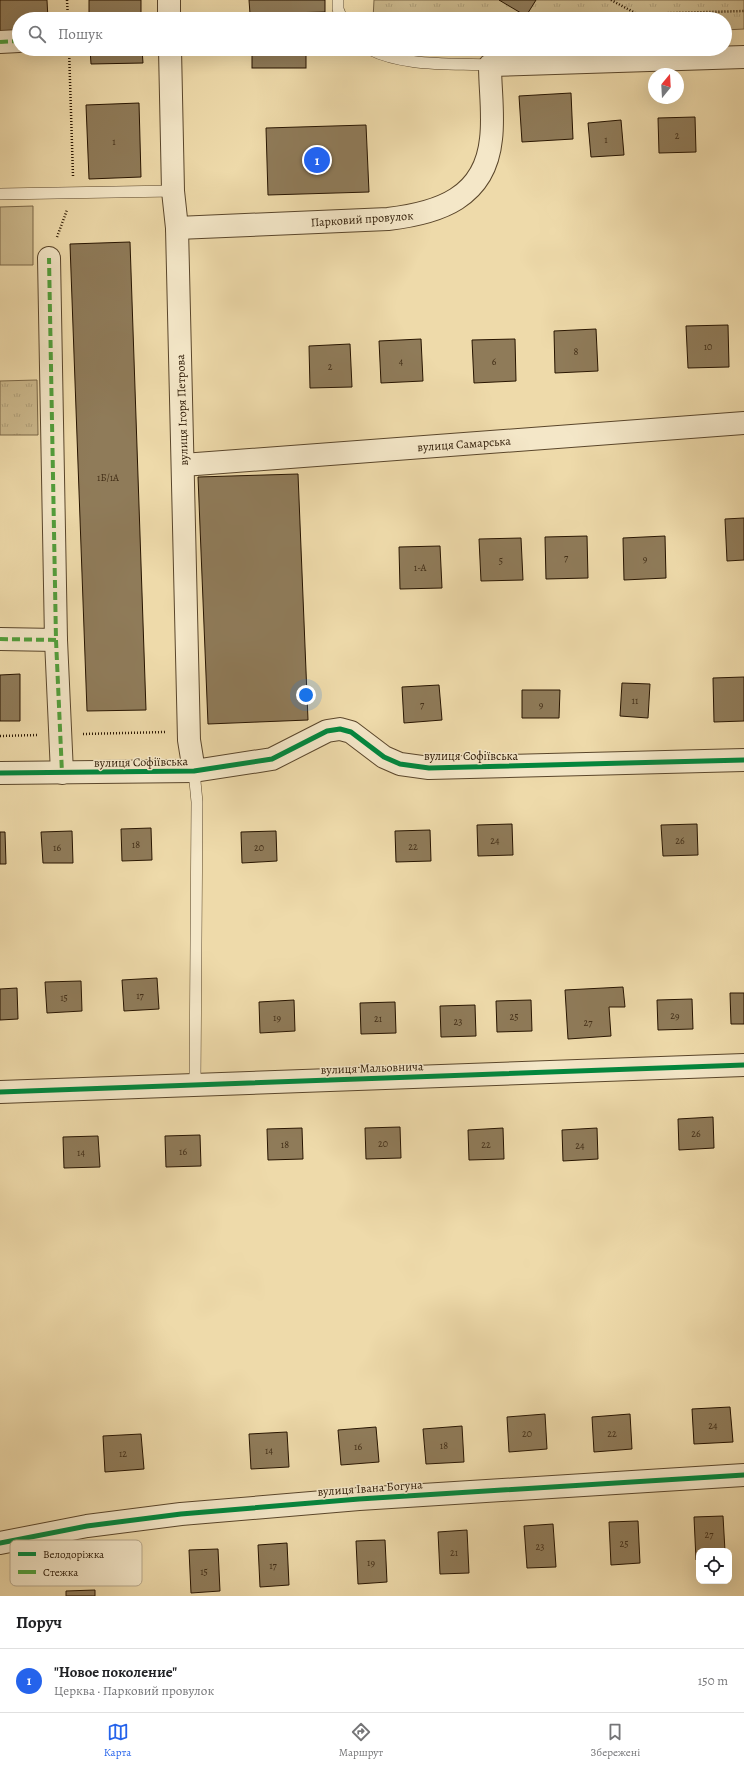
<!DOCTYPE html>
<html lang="uk">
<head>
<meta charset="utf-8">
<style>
  body { margin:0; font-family:Alegreya,serif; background:#f6f6f6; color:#202124 }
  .controls { position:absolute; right:12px; bottom:12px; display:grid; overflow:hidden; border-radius:8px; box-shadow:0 4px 16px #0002 }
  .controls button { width:36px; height:36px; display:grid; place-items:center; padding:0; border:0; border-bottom:1px solid #e0e0e0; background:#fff; color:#202124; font:20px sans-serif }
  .compass { position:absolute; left:648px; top:68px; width:36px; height:36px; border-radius:50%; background:#fff; box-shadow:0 4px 16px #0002; rotate:18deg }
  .you { position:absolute; left:306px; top:695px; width:14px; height:14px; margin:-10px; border:3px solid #fff; border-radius:50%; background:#1a73e8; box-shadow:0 0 0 6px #1a73e833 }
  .badge { display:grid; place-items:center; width:26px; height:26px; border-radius:50%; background:#2563eb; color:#fff; font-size:13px; font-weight:700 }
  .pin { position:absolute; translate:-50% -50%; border:2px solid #fff; box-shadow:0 1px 4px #0006 }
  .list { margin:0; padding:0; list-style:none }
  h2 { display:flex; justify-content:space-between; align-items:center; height:52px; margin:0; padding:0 16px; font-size:17px }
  h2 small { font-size:13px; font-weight:400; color:#757577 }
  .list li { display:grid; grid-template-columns:26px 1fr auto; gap:12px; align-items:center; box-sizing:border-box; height:64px; padding:0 16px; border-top:1px solid #e0e0e0 }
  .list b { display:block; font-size:15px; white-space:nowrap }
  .list p { margin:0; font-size:13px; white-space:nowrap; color:#757577 }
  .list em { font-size:13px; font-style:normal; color:#757577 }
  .icon { flex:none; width:22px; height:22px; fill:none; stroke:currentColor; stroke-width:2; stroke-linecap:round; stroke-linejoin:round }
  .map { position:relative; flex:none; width:744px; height:1596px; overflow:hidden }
  .search { position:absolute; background:#fff; box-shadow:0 4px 16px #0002; left:12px; right:12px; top:12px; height:44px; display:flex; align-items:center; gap:10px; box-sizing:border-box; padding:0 14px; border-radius:22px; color:#757577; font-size:15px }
  .sheet { height:116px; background:#fff }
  nav { display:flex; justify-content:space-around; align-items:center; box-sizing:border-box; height:56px; border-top:1px solid #e0e0e0; background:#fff; font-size:11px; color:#757577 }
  nav a { display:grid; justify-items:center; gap:2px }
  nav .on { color:#2563eb }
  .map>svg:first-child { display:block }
</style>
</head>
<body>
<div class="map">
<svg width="744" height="1596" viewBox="0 0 744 1596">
  <defs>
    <pattern id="park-tufts" width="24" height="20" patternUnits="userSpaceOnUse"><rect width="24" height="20" fill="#ccb98d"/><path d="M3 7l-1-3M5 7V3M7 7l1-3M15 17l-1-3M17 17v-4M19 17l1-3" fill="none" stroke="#af9e78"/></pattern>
  </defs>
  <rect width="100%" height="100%" fill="#eedaaa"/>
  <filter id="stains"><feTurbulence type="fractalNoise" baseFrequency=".005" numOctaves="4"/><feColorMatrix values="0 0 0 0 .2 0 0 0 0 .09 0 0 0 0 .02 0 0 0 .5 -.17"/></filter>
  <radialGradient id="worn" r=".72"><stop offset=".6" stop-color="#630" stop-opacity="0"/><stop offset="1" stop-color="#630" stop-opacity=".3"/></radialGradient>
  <!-- grass -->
  <path fill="#ccb98d" stroke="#7a6747" d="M33,206V265H0V207Z"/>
  <!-- park -->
  <g fill="url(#park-tufts)" stroke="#7a6747">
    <path d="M374,0H744V29L725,30V19H373Z"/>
    <path d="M37,380L38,435H0V381Z"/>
  </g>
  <!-- building -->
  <g fill="#8f7b59" stroke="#281501">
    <path d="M0,0H47L48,19H19V33H0Z"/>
    <rect x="89" y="0" width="52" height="19"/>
    <path d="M249,0H325V12L250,14Z"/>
    <path d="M499,0H536L526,16Z"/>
    <rect x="253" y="13" width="53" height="6"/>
    <path d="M90,49H142L143,63L91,64Z"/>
    <rect x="252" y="49" width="54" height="19"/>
    <path d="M571,93L573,139L522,142L519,96Z"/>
    <path d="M139,103L141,177L89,179L86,105Z"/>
    <path d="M695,117L696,152L659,153L658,118Z"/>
    <path d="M621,120L624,155L591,157L588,123Z"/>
    <path d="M366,125L369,192L268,195L266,128Z"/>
    <path d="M130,242L146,710L87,711L70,244Z"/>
    <path d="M728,325L729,367L688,368L686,326Z"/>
    <path d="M596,329L598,371L555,373L554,331Z"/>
    <path d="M421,339L423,381L381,383L379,341Z"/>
    <path d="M515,339L516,381L474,383L472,340Z"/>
    <path d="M350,344L352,387L310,388L309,346Z"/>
    <path d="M298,474L308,720L208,724L198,477Z"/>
    <path d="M744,518V560L727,561L725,519Z"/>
    <path d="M587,536L588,578L546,579L545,537Z"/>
    <path d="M665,536L666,578L624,580L623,538Z"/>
    <path d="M521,538L523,580L481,581L479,539Z"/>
    <path d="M440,546L442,588L400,589L399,547Z"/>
    <path d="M20,674V721H0V675Z"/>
    <path d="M744,677V721L714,722L713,678Z"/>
    <path d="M622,683L650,684L648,718L620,716Z"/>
    <path d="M439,685L442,720L404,723L402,687Z"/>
    <path d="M522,690H560L559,718H522Z"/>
    <path d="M512,824L513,855L478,856L477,825Z"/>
    <path d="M697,824L698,855L663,856L661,825Z"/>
    <path d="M151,828L152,860L122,861L121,829Z"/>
    <path d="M430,830L431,861L396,862L395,831Z"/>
    <path d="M72,831L73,863H43L41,832Z"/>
    <path d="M276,831L277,861L242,863L241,832Z"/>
    <path d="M0,832H5L6,864H0Z"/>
    <path d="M157,978L159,1009L124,1011L122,980Z"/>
    <path d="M81,981L82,1011L47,1013L45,982Z"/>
    <path d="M623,987L625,1007H609L611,1036L568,1039L565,990Z"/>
    <path d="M17,988L18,1019L0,1020V989Z"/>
    <path d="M730,993H744V1024H731Z"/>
    <path d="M692,999L693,1029L658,1030L657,1000Z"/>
    <path d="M294,1000L295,1031L260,1033L259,1002Z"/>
    <path d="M531,1000L532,1031L497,1032L496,1001Z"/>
    <path d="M395,1002L396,1033L361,1034L360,1003Z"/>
    <path d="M475,1005L476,1036L441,1037L440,1006Z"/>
    <path d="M713,1117L714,1148L679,1150L678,1119Z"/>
    <path d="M400,1127L401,1158L366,1159L365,1128Z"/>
    <path d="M302,1128L303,1159L268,1160L267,1129Z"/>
    <path d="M503,1128L504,1159L469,1160L468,1130Z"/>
    <path d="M597,1128L598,1159L563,1161L562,1130Z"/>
    <path d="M200,1135L201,1166L166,1167L165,1136Z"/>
    <path d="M98,1136L100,1167L64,1168L63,1137Z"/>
    <path d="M730,1407L733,1442L694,1444L692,1409Z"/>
    <path d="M545,1414L547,1449L509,1452L507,1417Z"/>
    <path d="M630,1414L632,1449L594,1452L592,1417Z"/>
    <path d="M462,1426L464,1462L426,1464L423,1429Z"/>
    <path d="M376,1427L379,1462L341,1465L338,1430Z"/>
    <path d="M287,1432L289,1467L251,1469L249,1434Z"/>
    <path d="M141,1434L144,1469L105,1472L103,1436Z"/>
    <path d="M723,1516L725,1551H699V1560H696L694,1517Z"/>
    <path d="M638,1521L640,1563L611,1565L609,1522Z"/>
    <path d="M553,1524L556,1567L527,1568L524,1526Z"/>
    <path d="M467,1530L469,1573L440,1574L438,1532Z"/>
    <path d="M385,1540L387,1582L358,1584L356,1541Z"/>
    <path d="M287,1543L289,1585L260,1587L258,1545Z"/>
    <path d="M218,1549L220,1591L191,1593L189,1550Z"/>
    <path d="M95,1590V1596H66V1591Z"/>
  </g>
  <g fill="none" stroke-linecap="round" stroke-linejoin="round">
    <!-- service casing -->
    <g stroke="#5a462b" stroke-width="12">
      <g id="service">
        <path d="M338,0V9L342,19"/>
        <path d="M369,49C405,67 450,63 490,65"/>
        <path d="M0,194L173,191"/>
        <path d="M194,771L197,802L195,1084"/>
      </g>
    </g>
    <!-- minor casing -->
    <g stroke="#5a462b" stroke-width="24">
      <g id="minor">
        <path d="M169,0V19"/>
        <path d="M0,42L19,41"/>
        <path d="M170,49L173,191L177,228L189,740L194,771"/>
        <path d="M177,228L388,219C439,213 485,198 491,139C494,115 490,89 490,65L744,57"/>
        <path d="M183,465L744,423"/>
        <path d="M0,639L56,640L49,258"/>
        <path d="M56,640L62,773"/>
        <path d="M0,773L194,771L272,759L327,731L340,729L351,732L384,757L400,764L429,768L744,760"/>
        <path d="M0,1092L744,1065"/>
        <path d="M0,1543L87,1526L181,1514L359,1499L744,1475"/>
      </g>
    </g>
    <!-- path -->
    <g stroke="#281501" stroke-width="2.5" stroke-dasharray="1 2" stroke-linecap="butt">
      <path d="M67,0L68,19"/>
      <path d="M611,0L637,14L744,11"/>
      <path d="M69,49L73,176"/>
      <path d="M57,237L67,210"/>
      <path d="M83,734L166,732"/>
      <path d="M0,736L38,735"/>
    </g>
    <!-- service -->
    <use href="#service" stroke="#f4e7c8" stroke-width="11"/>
    <!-- minor -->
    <use href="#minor" stroke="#f4e7c8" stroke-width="22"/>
    <!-- quiet -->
    <g stroke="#51a03c" stroke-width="4" stroke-dasharray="8 4" stroke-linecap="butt">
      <path d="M0,42L19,41"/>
      <path d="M0,639L56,640L49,258"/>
      <path d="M56,640L62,773"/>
    </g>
    <!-- cycleway casing -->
    <g stroke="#f4e7c8" stroke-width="8">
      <g id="cycleway">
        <path d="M0,773L194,771L272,759L327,731L340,729L351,732L384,757L400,764L429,768L744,760"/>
        <path d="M0,1092L744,1065"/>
        <path d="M0,1543L87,1526L181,1514L359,1499L744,1475"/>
      </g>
    </g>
    <!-- cycleway -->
    <use href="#cycleway" stroke="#00873e" stroke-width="5"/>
  </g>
  <g text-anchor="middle" stroke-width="3" stroke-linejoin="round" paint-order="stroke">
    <!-- number labels -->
    <g font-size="10" fill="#422e17">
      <text x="677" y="139">2</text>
      <text x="606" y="143">1</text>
      <text x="114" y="145">1</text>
      <text x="708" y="350">10</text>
      <text x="576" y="355">8</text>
      <text x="401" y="365">4</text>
      <text x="494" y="365">6</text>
      <text x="330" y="370">2</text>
      <text x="108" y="481">1Б/1А</text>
      <text x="566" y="561">7</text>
      <text x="645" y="562">9</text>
      <text x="501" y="564">5</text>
      <text x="420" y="571">1-А</text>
      <text x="635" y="704">11</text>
      <text x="422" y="708">7</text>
      <text x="541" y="708">9</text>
      <text x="495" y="844">24</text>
      <text x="680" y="844">26</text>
      <text x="136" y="848">18</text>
      <text x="413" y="850">22</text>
      <text x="57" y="851">16</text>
      <text x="259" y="851">20</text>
      <text x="140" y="999">17</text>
      <text x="64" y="1001">15</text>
      <text x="675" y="1019">29</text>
      <text x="514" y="1020">25</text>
      <text x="277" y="1021">19</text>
      <text x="378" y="1022">21</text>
      <text x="458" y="1025">23</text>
      <text x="588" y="1026">27</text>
      <text x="696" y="1137">26</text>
      <text x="383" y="1147">20</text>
      <text x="285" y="1148">18</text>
      <text x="486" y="1148">22</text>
      <text x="580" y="1149">24</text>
      <text x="183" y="1155">16</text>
      <text x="81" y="1156">14</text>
      <text x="713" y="1429">24</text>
      <text x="527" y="1437">20</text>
      <text x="612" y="1437">22</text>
      <text x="444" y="1449">18</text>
      <text x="358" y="1450">16</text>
      <text x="269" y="1454">14</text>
      <text x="123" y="1457">12</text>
      <text x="709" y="1538">27</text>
      <text x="624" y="1547">25</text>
      <text x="540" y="1550">23</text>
      <text x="454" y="1556">21</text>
      <text x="371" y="1566">19</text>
      <text x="273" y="1569">17</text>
      <text x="204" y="1575">15</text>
    </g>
    <!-- street labels -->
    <g font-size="12" fill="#281501" stroke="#f4e7c8">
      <text transform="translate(362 219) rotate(-4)" y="4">Парковий провулок</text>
      <text transform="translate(182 410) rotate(-92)" y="4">вулиця Ігоря Петрова</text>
      <text transform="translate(464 444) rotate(-4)" y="4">вулиця Самарська</text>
      <text x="471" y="760">вулиця Софіївська</text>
      <text transform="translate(141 762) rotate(-1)" y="4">вулиця Софіївська</text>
      <text transform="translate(372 1068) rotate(-2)" y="4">вулиця Мальовнича</text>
      <text transform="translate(370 1488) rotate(-4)" y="4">вулиця Івана Богуна</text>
    </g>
  </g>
  <!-- legend -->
  <rect x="10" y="1540" width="132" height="46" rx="6" fill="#f4e7c8" stroke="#b7a88c" stroke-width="1"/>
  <rect x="18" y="1552" width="18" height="4" fill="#00873e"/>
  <rect x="18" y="1570" width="18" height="4" fill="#51a03c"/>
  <g font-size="11" fill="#281501">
    <text x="43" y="1558">Велодоріжка</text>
    <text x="43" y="1576">Стежка</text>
  </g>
  <rect width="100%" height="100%" filter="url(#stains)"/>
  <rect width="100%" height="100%" fill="url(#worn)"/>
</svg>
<div class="controls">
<button><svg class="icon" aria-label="locate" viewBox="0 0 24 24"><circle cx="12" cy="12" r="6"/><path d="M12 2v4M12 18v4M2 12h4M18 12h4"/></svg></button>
</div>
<svg class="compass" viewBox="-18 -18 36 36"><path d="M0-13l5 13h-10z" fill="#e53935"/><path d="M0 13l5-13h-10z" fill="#757577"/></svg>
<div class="you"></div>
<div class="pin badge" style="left:317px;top:160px">1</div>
<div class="search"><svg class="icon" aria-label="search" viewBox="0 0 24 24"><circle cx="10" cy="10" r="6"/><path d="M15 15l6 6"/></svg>Пошук</div>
</div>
<section class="sheet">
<h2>Поруч<small></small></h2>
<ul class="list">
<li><span class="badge">1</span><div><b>&quot;Новое поколение&quot;</b><p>Церква · Парковий провулок</p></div><em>150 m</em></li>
</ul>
</section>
<nav>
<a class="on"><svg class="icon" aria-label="map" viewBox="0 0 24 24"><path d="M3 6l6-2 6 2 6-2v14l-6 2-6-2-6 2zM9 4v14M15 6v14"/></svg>Карта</a>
<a><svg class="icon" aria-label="directions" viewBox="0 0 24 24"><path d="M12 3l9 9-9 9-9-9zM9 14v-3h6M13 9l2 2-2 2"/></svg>Маршрут</a>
<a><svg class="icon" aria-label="saved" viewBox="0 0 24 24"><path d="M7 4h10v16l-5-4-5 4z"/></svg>Збережені</a>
</nav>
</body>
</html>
